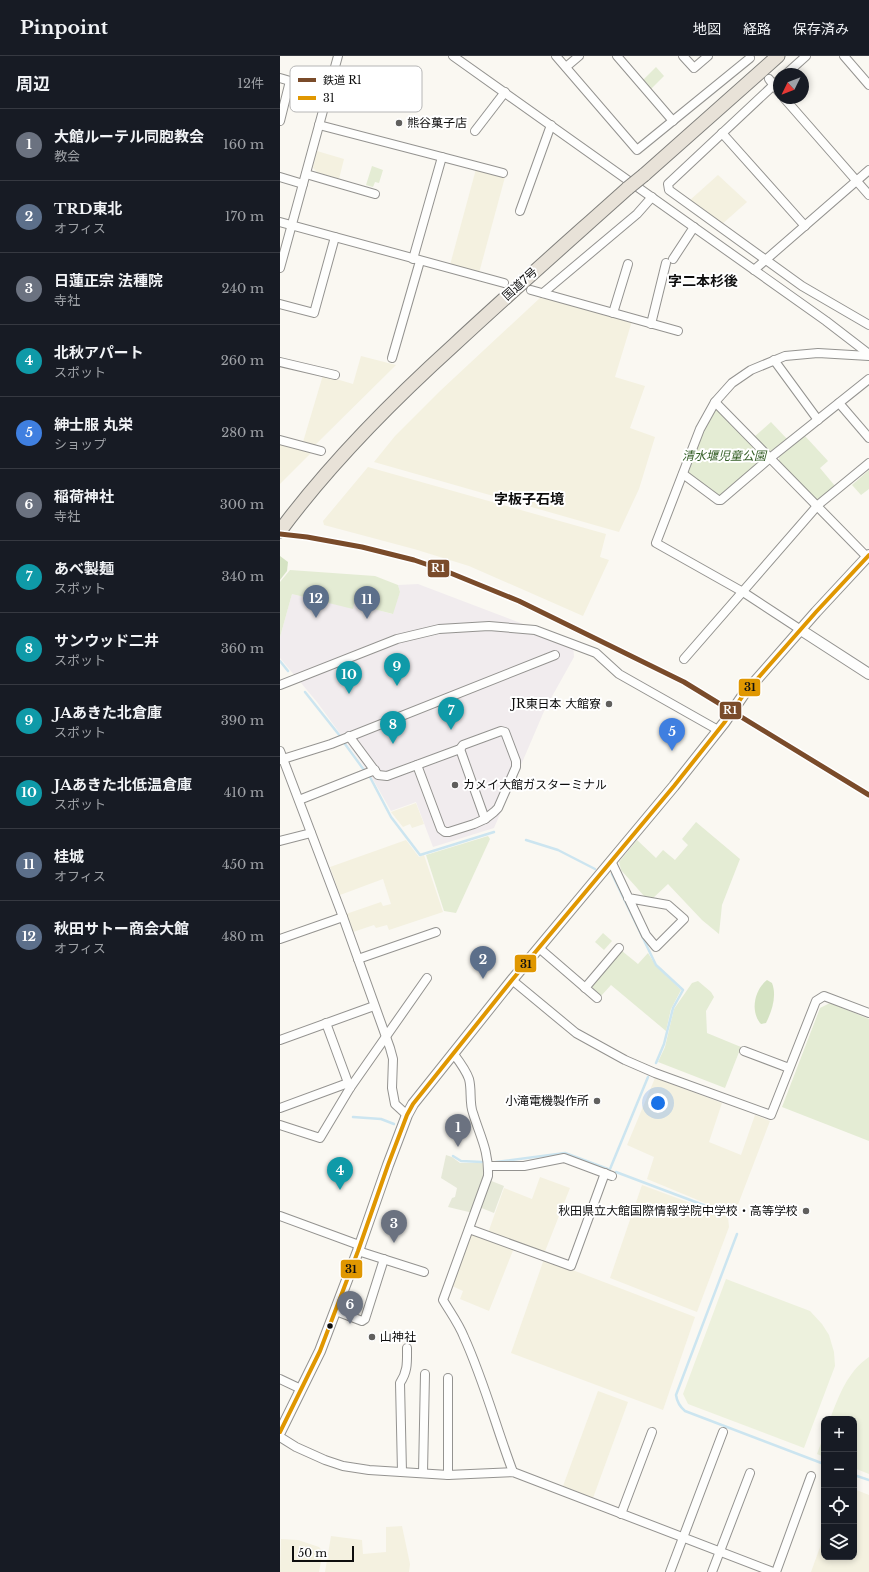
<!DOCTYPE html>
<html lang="ja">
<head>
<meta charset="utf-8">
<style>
  body { margin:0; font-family:"Libre Baskerville","Noto Sans JP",serif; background:#20242c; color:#f1f3f6 }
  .controls { position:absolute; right:12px; bottom:12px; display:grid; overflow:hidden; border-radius:8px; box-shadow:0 2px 6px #0003 }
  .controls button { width:36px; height:36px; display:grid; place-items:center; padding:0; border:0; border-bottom:1px solid #363941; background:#171b24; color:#f1f3f6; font:20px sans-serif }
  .compass { position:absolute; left:493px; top:12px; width:36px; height:36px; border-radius:50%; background:#171b24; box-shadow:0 2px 6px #0003; rotate:227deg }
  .scale { position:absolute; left:12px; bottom:10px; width:62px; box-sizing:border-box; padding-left:4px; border:2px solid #0d0d0d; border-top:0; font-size:11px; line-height:14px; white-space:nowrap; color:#0d0d0d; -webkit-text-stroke:3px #fff; paint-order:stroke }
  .you { position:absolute; left:378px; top:1047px; width:14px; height:14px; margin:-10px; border:3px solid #fff; border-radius:50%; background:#1a73e8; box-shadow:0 0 0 6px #1a73e833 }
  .badge { display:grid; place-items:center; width:26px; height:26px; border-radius:50%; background:#b45309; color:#fff; font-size:13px; font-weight:700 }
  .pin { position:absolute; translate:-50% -33px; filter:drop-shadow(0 1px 2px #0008) }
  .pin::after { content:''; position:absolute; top:21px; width:14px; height:12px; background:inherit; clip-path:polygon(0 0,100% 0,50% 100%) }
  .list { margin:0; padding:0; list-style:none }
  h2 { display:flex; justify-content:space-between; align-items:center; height:52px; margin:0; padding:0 16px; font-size:17px }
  h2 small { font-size:13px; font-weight:400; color:#9ea1a6 }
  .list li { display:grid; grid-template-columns:26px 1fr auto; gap:12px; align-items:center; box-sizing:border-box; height:72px; padding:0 16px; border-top:1px solid #363941 }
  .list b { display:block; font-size:15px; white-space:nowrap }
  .list p { margin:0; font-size:13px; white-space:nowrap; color:#9ea1a6 }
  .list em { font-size:13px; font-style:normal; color:#9ea1a6 }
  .icon { flex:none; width:22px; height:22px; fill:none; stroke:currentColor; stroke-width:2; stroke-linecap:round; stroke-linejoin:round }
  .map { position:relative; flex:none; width:589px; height:1516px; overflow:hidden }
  header { display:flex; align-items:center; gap:24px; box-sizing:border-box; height:56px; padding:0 20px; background:#171b24; border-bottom:1px solid #363941 }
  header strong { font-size:19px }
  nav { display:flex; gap:22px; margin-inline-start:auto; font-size:14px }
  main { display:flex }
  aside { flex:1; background:#171b24 }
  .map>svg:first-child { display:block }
</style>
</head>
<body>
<header>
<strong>Pinpoint</strong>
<nav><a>地図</a><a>経路</a><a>保存済み</a></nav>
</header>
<main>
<aside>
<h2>周辺<small>12件</small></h2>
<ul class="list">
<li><span class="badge" style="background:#6b7280">1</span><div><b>大館ルーテル同胞教会</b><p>教会</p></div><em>160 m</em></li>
<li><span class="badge" style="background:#5c6f8a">2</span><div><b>TRD東北</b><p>オフィス</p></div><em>170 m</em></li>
<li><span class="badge" style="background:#6b7280">3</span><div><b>日蓮正宗 法種院</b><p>寺社</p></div><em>240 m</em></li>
<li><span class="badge" style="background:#0f9aa8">4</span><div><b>北秋アパート</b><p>スポット</p></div><em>260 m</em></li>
<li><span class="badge" style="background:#3f7fe0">5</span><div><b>紳士服 丸栄</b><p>ショップ</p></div><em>280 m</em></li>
<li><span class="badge" style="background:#6b7280">6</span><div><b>稲荷神社</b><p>寺社</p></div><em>300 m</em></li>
<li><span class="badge" style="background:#0f9aa8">7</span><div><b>あべ製麺</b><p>スポット</p></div><em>340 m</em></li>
<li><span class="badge" style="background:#0f9aa8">8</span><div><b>サンウッド二井</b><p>スポット</p></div><em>360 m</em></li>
<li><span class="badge" style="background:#0f9aa8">9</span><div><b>JAあきた北倉庫</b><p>スポット</p></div><em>390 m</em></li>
<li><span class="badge" style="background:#0f9aa8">10</span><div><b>JAあきた北低温倉庫</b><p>スポット</p></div><em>410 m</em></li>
<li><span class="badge" style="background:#5c6f8a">11</span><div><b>桂城</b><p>オフィス</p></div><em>450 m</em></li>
<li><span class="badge" style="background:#5c6f8a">12</span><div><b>秋田サトー商会大館</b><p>オフィス</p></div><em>480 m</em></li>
</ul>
</aside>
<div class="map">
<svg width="589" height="1516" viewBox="0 0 589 1516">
  <rect width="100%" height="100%" fill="#faf8f2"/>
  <!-- industrial -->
  <path fill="#f1ecee" d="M138,528L293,587L294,601L265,653L214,772L153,791L136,746L111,755L91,720L37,646L0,602V581L12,538L72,552L74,547L112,558L120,536L118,529Z"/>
  <!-- farmland -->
  <g fill="#f4f1e0">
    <path d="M37,95L64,103L59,123L37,116L33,112Z"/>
    <path d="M196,113L225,121L199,217L170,209Z"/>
    <path d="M438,119L467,146L441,169L409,145Z"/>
    <path d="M261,241L352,265L335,321L365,330L350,372L375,381L359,433L339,476L94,406L115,380L160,335Z"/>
    <path d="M81,300L116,309L34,390L23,386L43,319L73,328Z"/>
    <path d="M0,386L30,394L31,397L0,428Z"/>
    <path d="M88,411L326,478L320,501L329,504L303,560L189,510L134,493L44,469L43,465Z"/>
    <path d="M136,747L144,768L132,772L130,768L123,771L111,756Z"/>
    <path d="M126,784L139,801L144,799L163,856L109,874L107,869L96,872L94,869L73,876L66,858L101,846L103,850L111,848L103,823L60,839L50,811Z"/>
    <path d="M375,1022L442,1047L429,1086L461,1099L475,1059L490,1065L454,1159L367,1123L374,1101L347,1089Z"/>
    <path d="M260,1121L290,1132L264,1198L208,1177L224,1132L252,1143Z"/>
    <path d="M362,1129L448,1161L449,1171L417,1256L330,1222Z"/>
    <path d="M191,1176L234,1192L209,1255L180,1243L183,1235L170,1229Z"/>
    <path d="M264,1203L415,1261L383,1354L231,1297Z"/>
    <path d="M318,1335L348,1346L313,1442L283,1430Z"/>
    <path d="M574,1433L589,1439V1516H531L544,1480V1501H574Z"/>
    <path d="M122,1470L130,1508L129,1516H45L51,1480L82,1484L83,1498L106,1496V1471Z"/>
    <path d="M1,1483L18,1484L39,1491L43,1496L39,1516H0Z"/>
  </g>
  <!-- green -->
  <g fill="#e4ecd4">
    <path d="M376,11L384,20L371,33L363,24Z"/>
    <path d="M92,110L103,114L99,127L95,126L93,131L86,129Z"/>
    <path d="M437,350L487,401L442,442L406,416L420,378Z"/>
    <path d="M491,366L508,384L494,396L489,395L474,381Z"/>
    <path d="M525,380L548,405L540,412L555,430L541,443L536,444L499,405V401Z"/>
    <path d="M589,414V433L581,439L572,429Z"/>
    <path d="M10,514L95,520L118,529L120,536L113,558L74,548L73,553L12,538L0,581V526Z"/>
    <path d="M416,766L460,803L442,849L439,878L422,864L388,828L372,843L365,841L341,814L339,806L357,784L376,802L383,794L395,804L408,789L402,783Z"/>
    <path d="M208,780L210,783L176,857L164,855L146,799Z"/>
    <path d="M323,877L332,885L324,894L315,886Z"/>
    <path d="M342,895L358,908L368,897L376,910L401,934L391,953L386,975L331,929L321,940L313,933L312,930Z"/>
    <path d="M418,925L431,936L434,941L426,955L427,977L461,991L445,1032L378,1006L385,991L394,953L412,927Z"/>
    <path d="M550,947L589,963V1085L502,1051L540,952Z"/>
  </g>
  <!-- forest -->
  <g fill="#d5e3c3">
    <path d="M0,500L8,506L7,515L0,524Z"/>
    <path d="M487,924L492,927C497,940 492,955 486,967L481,968C470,956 474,934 487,924Z"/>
  </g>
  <!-- cemetery -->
  <g fill="#e6e9d8">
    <path d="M166,1099L172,1101L180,1107H206V1119L193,1157L168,1151L172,1142L175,1141L177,1132L161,1122Z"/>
    <path d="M209,1124L224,1130L214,1157L199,1151Z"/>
  </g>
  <!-- pitch -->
  <g fill="#edf1dd">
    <path d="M446,1223L530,1255L542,1268L549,1279L554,1296L555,1310L524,1392L408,1348L403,1338Z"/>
    <path d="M589,1301V1418L574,1412V1363H550C559,1340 567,1316 589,1301Z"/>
    <path d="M544,1379V1401L537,1398Z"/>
  </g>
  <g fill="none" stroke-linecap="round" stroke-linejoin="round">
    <!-- stream -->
    <g stroke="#cce5f0" stroke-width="2.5">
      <path d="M0,605L8,615"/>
      <path d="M25,636L60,680"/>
      <path d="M65,688L84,714"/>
      <path d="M90,721L111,761L140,799L214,776"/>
      <path d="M246,784L278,794L315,813"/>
      <path d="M332,818L376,909L403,934L393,952L384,988L376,1007"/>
      <path d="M73,1061L101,1063L114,1068"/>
      <path d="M173,1100L181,1105L202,1106"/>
      <path d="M216,1106L285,1097L328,1113"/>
      <path d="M330,1113L368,1021"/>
      <path d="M336,1116L450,1159"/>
      <path d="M457,1178L396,1339C397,1346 399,1350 405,1355L544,1408"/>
      <path d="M574,1419L589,1424"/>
    </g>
    <!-- minor casing -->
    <g stroke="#949390" stroke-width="10">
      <g id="minor">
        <path d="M173,0L546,265L589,298"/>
        <path d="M276,0L357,94L470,2"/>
        <path d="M337,0L393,65"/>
        <path d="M403,0L414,12L428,0"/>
        <path d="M564,0L589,29"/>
        <path d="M286,11L299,0"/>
        <path d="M54,15L104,30"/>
        <path d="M506,18L526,0"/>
        <path d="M0,22L48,36"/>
        <path d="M489,23L499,36"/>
        <path d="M499,24L388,128L389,134L522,230L589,269"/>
        <path d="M504,42L589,139"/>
        <path d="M0,65L10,25"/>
        <path d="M39,69L162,101L133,203"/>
        <path d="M195,75L225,36"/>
        <path d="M442,77L525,170"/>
        <path d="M162,101L223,117"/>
        <path d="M26,118L95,138"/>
        <path d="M0,121L23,128"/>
        <path d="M240,155L271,69"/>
        <path d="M0,166L224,227"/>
        <path d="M393,203L414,171"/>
        <path d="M0,212L58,0"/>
        <path d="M474,214L589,114"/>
        <path d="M251,234L398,275"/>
        <path d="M263,237L357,158L372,141"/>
        <path d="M0,248L34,257L55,181"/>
        <path d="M333,257L348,208"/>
        <path d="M371,268L386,207"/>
        <path d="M112,302L140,205"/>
        <path d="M494,304L538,364"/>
        <path d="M0,306L55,319"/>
        <path d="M435,346L587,501"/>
        <path d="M559,347L589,382"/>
        <path d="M0,384L41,395"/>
        <path d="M403,418L438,444H441L490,402L589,323"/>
        <path d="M521,574L463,536L376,487L420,373L435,346L452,327L471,314L505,300L538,297L589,300"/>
        <path d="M404,603L538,449L589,407"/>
        <path d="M0,629L117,583L159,573L209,570L255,574L316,597L339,618L438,674"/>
        <path d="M69,680L98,719L107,720L180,693L183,689L221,675L225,676L236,705V711L218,752L214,756L205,763"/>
        <path d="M0,695L63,861L110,992L113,1003L112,1032L115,1048L127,1059"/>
        <path d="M0,704L51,688L275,599"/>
        <path d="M137,709L161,773L165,776H169L194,768L205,763L180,693"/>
        <path d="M19,744L95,714"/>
        <path d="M0,785L31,777"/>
        <path d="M331,805L366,879L376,891L404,863L388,849L348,842"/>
        <path d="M0,883L63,861"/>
        <path d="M259,892L317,942"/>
        <path d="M78,903L156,876"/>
        <path d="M232,924L296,977L345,1004L375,1017L491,1059L536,945L544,940L589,957"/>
        <path d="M305,932L339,892"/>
        <path d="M46,967L70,1032"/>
        <path d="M0,984L94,950"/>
        <path d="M464,995L509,1012"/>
        <path d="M173,997C179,1005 186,1014 189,1023C192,1034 189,1047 193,1057C200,1080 209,1095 208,1120L163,1244C170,1256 179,1268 184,1281C204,1325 216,1371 233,1416"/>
        <path d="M0,1052L68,1027"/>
        <path d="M0,1069L40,1082L70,1032L147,922"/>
        <path d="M208,1110H244L284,1102L332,1120"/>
        <path d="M0,1160L79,1189"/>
        <path d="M189,1173L291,1210L325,1117"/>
        <path d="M78,1195L144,1216"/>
        <path d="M56,1255L82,1265L85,1263L104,1203"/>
        <path d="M168,1322V1419"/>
        <path d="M0,1323L21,1333"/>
        <path d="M0,1381L16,1391L45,1404L63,1410L89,1414L168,1419L233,1416L493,1516"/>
        <path d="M122,1416L120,1327C128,1315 127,1306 127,1292"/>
        <path d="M143,1417L145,1318"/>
        <path d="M341,1458L372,1376"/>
        <path d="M390,1516L443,1376"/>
        <path d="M432,1516L470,1417"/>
        <path d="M496,1516L531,1420"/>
      </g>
    </g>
    <!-- tertiary casing -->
    <g stroke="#949390" stroke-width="12">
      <g id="tertiary">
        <path d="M521,574L589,618"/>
        <path d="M0,1376L40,1295L78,1195L108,1109L127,1059L133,1048L232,924L394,730L444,667L464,638L536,556L589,499"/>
      </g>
    </g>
    <!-- trunk casing -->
    <g stroke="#81807d" stroke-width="15">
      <g id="trunk">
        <path d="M364,119L498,0"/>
        <path d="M0,475C51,406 112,345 175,288C232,235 290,184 348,132"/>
      </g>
    </g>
    <!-- minor -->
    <use href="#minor" stroke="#fefefd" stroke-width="8"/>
    <!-- tertiary -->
    <use href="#tertiary" stroke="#fefefd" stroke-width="10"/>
    <!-- trunk -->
    <use href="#trunk" stroke="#e8e2d8" stroke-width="13"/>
    <!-- trunk-bridge casing -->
    <g stroke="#81807d" stroke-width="15" stroke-linecap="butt">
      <path id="trunk-bridge" d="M348,132L364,119"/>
    </g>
    <!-- trunk-bridge -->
    <use href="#trunk-bridge" stroke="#e8e2d8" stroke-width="13"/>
    <!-- bus-1 casing -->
    <g stroke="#fff" stroke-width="7">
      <path id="bus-1" d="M0,1376L40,1295L78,1195L108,1109L127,1059L133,1048L232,924L394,730L444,667L464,638L536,556L589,499"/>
    </g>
    <!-- bus-1 -->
    <use href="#bus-1" stroke="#e09701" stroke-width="4"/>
    <!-- rail-1 casing -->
    <g stroke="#fff" stroke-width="8">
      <path id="rail-1" d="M0,478L27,481L82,491L134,504L163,514L239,545L404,626L589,739"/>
    </g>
    <!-- rail-1 -->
    <use href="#rail-1" stroke="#7a4b2a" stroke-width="5"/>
  </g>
  <!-- markers -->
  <g fill="#605f5d" stroke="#fff" stroke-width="1.5">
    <circle cx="119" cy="67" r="4"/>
    <circle cx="329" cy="648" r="4"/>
    <circle cx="175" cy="729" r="4"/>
    <circle cx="317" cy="1045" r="4"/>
    <circle cx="526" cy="1155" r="4"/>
    <circle cx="92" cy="1281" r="4"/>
  </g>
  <circle fill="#0d0d0d" stroke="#fff" stroke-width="1.5" cx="50" cy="1270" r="3.5"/>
  <g text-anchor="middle" stroke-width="4" stroke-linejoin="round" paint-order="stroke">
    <!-- poi labels -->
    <g font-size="12" fill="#0d0d0d" stroke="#fff" text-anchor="start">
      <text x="127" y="71">熊谷菓子店</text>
      <text x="321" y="652" text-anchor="end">JR東日本 大館寮</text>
      <text x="183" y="733">カメイ大館ガスターミナル</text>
      <text x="309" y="1049" text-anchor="end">小滝電機製作所</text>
      <text x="518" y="1159" text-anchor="end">秋田県立大館国際情報学院中学校・高等学校</text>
      <text x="100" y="1285">山神社</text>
    </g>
    <!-- street labels -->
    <g font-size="12" fill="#0d0d0d" stroke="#fff">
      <text transform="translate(240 228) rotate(-42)" y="4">国道7号</text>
    </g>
    <!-- park labels -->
    <g font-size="12" font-style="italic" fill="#335d25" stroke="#fff">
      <text x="444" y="404">清水堰児童公園</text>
    </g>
    <!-- quarter labels -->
    <g font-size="14" font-weight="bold" fill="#0d0d0d" stroke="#fff">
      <text x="423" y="230">字二本杉後</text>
      <text x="249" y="448">字板子石境</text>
    </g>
  </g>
  <!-- legend -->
  <rect x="10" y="10" width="132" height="46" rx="6" fill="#fff" stroke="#b6b6b6" stroke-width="1"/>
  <rect x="18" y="22" width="18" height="4" fill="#7a4b2a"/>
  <rect x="18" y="40" width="18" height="4" fill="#e09701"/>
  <g font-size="11" fill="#0d0d0d">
    <text x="43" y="28">鉄道 R1</text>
    <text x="43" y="46">31</text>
  </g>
  <g stroke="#fff" stroke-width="1.5">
    <rect x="147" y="503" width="23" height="19" rx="4" fill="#7a4b2a"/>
    <rect x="458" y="622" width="23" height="19" rx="4" fill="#e09701"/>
    <rect x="439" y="645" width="23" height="19" rx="4" fill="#7a4b2a"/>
    <rect x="234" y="898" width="23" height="19" rx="4" fill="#e09701"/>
    <rect x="60" y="1203" width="23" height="20" rx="4" fill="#e09701"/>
  </g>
  <g font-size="11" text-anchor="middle" font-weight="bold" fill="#fff">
    <text x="158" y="516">R1</text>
    <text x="450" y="658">R1</text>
  </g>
  <g font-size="11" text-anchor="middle" font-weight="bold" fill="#111">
    <text x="470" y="635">31</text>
    <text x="246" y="912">31</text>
    <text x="71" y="1217">31</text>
  </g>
</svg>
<div class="controls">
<button>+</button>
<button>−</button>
<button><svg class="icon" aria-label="locate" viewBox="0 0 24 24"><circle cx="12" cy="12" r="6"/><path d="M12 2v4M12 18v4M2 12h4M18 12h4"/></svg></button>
<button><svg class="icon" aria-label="layers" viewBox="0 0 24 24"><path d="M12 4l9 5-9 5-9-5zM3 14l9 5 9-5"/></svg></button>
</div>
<svg class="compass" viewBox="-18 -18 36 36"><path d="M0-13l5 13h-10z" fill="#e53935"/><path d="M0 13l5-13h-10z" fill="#9ea1a6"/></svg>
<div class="scale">50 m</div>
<div class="you"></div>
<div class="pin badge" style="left:178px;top:1091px;background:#6b7280">1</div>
<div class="pin badge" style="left:203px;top:923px;background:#5c6f8a">2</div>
<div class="pin badge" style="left:114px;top:1187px;background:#6b7280">3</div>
<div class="pin badge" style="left:60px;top:1134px;background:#0f9aa8">4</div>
<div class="pin badge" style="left:392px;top:695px;background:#3f7fe0">5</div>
<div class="pin badge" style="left:70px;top:1268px;background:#6b7280">6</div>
<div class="pin badge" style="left:171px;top:674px;background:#0f9aa8">7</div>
<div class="pin badge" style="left:113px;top:688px;background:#0f9aa8">8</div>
<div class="pin badge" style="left:117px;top:630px;background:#0f9aa8">9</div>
<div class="pin badge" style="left:69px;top:638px;background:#0f9aa8">10</div>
<div class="pin badge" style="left:87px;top:563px;background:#5c6f8a">11</div>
<div class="pin badge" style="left:36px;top:562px;background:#5c6f8a">12</div>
</div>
</main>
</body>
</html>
